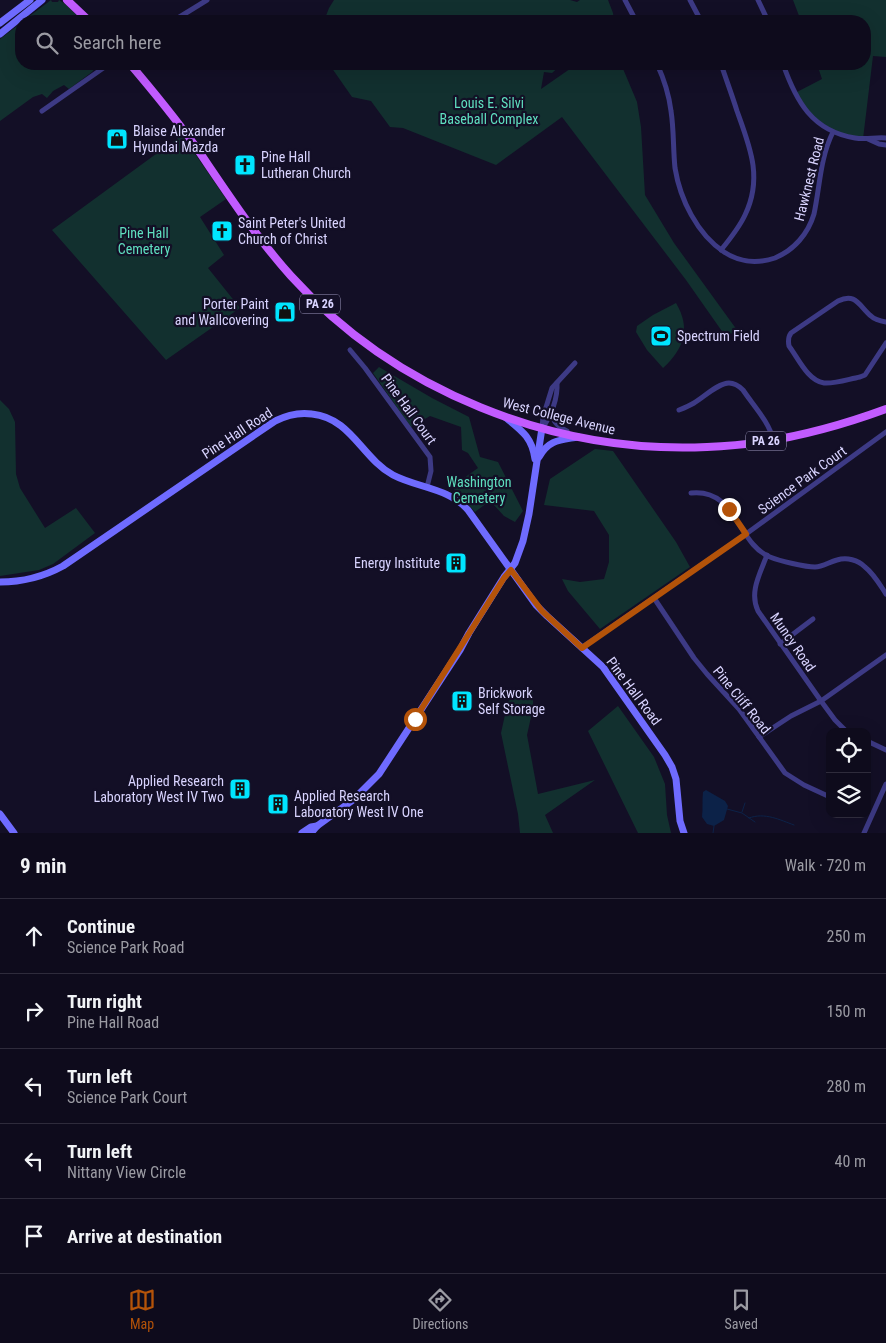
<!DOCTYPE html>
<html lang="en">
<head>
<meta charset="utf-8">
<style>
  body { margin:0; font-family:"Roboto Condensed",sans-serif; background:#171425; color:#f1f3f6 }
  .controls { position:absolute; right:15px; bottom:15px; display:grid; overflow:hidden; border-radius:10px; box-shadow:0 5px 20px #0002 }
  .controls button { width:45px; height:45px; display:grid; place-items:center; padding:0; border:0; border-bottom:1px solid #2e2b3b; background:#0e0b1c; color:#f1f3f6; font:25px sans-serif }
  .stop { position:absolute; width:15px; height:15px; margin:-11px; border:4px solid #b45309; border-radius:50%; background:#fff }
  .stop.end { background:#b45309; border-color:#fff; box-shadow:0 1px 5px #0008 }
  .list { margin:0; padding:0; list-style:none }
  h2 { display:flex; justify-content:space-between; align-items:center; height:65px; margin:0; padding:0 20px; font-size:21px }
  h2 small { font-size:16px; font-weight:400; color:#9b9ba3 }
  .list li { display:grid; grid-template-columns:32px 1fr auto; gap:15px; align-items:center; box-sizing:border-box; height:75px; padding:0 20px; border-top:1px solid #2e2b3b }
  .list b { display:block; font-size:19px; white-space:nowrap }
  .list p { margin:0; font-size:16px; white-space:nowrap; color:#9b9ba3 }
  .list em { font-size:16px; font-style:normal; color:#9b9ba3 }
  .icon { flex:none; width:28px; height:28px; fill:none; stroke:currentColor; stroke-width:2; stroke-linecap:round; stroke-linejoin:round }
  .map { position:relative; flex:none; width:886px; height:833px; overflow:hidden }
  .search { position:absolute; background:#0e0b1c; box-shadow:0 5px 20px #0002; left:15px; right:15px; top:15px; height:55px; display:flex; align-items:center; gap:12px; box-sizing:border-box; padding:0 18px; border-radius:20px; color:#9b9ba3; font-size:19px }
  .sheet { height:440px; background:#0e0b1c }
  nav { display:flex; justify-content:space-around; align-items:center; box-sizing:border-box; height:70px; border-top:1px solid #2e2b3b; background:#0e0b1c; font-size:14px; color:#9b9ba3 }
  nav a { display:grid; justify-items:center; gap:2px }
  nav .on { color:#b45309 }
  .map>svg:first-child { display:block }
</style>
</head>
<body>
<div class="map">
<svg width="886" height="833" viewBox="0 0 886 833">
  <rect width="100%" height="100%" fill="#130f26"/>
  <!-- green -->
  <g fill="#12302f">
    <path d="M51,0L52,2H58L59,0L65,4L83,21H23Z"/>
    <path d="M334,0H570L577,2L580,0H608L613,13L614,20L612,21H324L329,8Z"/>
    <path d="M793,0H886V57L873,56L863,139L838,133L813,117L795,93L822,79L817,64H865V21H801Z"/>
    <path d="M21,23V64H98L92,72L69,89L64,85L53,91L47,98L42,94L33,97L0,121V39Z"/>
    <path d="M329,64H562L552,73L544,72L541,89L577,64H621L637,102L641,127L645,195L674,243L737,330L726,337L686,280L562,117L496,165L403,128L390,127L371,101L352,97Z"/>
    <path d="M182,135L226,199L200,217L224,255L208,268L240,308L166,360L52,230Z"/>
    <path d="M676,303C691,328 684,349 663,368L647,350L636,332L637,326L653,315Z"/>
    <path d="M379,367L432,398L469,417L480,457L498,462L523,511L515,522L504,516L493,504L487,503L475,512L453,488L455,487L454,485L478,468L468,453L462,450L461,427L430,416L411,427L373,373Z"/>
    <path d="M0,400L9,409L15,422L16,474L20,488L45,528L76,508L95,533L53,564L39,570L0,576Z"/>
    <path d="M595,449L613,451L676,542L690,567L600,629L568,591L562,579L580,582L604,579L609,562V535L594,511L544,505L550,479Z"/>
    <path d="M533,691V708L527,735L538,794L595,780L545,815L553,833H520L518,814L501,733L508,701Z"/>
    <path d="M618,706L654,757L665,784L667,815L671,833H638L588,731Z"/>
  </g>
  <!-- water -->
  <path fill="#0c2248" d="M706,790L725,801L728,806L724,820L714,826L707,824L702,817C703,809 702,800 703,792Z"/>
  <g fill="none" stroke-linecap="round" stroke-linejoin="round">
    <!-- stream -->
    <g stroke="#0c2248" stroke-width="1">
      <path d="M727,809L742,813L755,822"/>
      <path d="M742,812L745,803"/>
      <path d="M749,818C765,812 780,820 794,825"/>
      <path d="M713,833L714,826"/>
    </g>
    <!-- street -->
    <g stroke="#3d3a85" stroke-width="5">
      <path d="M625,0L636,21"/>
      <path d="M690,0L701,21"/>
      <path d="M758,0L768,21"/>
      <path d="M173,21L207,0"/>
      <path d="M657,64C664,79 669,95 671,111C674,130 673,149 675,168C680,199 697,234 724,252C739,262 757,264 775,258C794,250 808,234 814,214C820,186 820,158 833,132"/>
      <path d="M721,64C726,79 732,95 737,111C750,147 763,178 745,215C739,228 730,239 721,250"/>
      <path d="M783,64C796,101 812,131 855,138C866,140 875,137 886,138"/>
      <path d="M42,111L109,64"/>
      <path d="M868,139L879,144L886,145"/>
      <path d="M886,322C880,321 875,320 871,316C859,306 856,292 838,301L791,333C788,337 788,341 789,346C798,358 808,381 824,383C835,384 849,379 860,377L865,375L886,343"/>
      <path d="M350,350L365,368L430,457L431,471L427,487"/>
      <path d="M679,410C684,408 689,406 694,403C703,398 718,383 729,383C735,383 739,386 743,390C753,405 770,423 773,440"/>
      <path d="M552,412C552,422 558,427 567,431"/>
      <path d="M543,427C551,416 558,398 557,383"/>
      <path d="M542,428L543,417L552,388L575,363"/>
      <path d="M691,493C737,488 737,544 770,557C780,561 805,567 815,567C823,567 829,562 837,560C847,557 858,560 865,567C874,574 880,585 886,594"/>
      <path d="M767,555C760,574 749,592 758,611L821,701L835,720L847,732"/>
      <path d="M654,598L694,658L707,674L739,709L785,773L804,785L830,797"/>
      <path d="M780,644L813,619"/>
      <path d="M581,648L746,534L886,432"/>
      <path d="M759,737L791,716L821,701L886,655"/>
      <path d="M867,741L886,750"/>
      <path d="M864,833L886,784"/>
    </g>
    <!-- secondary -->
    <g stroke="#6f6bff" stroke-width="7">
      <path d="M0,23L30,0"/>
      <path d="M0,34L42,0"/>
      <path d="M505,417C521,430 532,437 535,459"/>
      <path d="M539,457C549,439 561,440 578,437"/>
      <path d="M0,582C23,582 43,577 63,566L275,421C287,415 299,412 312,414C351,418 362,458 393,475C418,488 449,488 468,510L536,605L547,616L603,667L665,755L672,767L676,779L680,821L684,833"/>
      <path d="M0,814L14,833"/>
      <path d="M302,833L311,827L317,826"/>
      <path d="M311,833L317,826L353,800L379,774L460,650L469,633L504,577L515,563L523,541L529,514L542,428"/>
    </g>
    <!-- primary -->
    <g stroke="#c25bff" stroke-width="8">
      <path d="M67,0L89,21"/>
      <path d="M130,64C153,91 175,118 196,147C226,191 255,236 291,276C395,391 553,454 707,447C769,445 829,430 886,409"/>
    </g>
  </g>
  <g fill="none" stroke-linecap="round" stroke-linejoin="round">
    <!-- route -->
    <path stroke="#b45309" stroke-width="6" d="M415,719L504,578L511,570L542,611L582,648L746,534L729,509"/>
  </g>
  <!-- icons -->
  <defs>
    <g id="shop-square" transform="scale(1.125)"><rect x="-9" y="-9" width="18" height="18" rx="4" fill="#00e5ff" stroke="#130f26"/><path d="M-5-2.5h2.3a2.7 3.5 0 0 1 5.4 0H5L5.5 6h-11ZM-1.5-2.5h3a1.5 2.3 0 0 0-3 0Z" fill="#111"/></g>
    <g id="church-square" transform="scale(1.125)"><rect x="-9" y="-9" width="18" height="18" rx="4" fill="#00e5ff" stroke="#130f26"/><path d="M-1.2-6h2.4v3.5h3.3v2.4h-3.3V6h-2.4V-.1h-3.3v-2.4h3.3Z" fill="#111"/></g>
    <g id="stadium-square" transform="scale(1.125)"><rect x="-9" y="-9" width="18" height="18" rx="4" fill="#00e5ff" stroke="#130f26"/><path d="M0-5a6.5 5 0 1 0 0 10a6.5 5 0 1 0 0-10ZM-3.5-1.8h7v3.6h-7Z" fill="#111"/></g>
    <g id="building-square" transform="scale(1.125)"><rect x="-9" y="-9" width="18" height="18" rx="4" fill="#00e5ff" stroke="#130f26"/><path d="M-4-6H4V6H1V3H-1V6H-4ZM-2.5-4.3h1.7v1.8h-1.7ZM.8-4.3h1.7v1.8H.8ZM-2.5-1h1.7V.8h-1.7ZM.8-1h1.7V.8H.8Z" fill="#111"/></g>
  </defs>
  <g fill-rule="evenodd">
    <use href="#shop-square" x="117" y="139"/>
    <use href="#church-square" x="245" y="165"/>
    <use href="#church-square" x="222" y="231"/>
    <use href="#shop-square" x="285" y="312"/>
    <use href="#stadium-square" x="661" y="336"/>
    <use href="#building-square" x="456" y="563"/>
    <use href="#building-square" x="462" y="701"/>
    <use href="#building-square" x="240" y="789"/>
    <use href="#building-square" x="278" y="804"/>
  </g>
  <g text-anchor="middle" stroke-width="4.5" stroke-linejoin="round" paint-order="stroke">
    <!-- shield labels -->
    <g fill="#130f26" stroke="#9e99be" stroke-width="1">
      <rect x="300" y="294.5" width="40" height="19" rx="4"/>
      <rect x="746" y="431.5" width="40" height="19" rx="4"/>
    </g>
    <g font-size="12" font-weight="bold" fill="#d9d4ff">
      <text x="320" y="308">PA 26</text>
      <text x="766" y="445">PA 26</text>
    </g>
    <!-- park labels -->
    <g font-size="14" fill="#5fe0c0" stroke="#130f26">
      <text x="489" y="108">Louis E. Silvi<tspan x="489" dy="16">Baseball Complex</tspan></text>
      <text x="144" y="238">Pine Hall<tspan x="144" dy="16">Cemetery</tspan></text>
      <text x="479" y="487">Washington<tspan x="479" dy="16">Cemetery</tspan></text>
    </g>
    <!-- poi labels -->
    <g font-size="14" fill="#d9d4ff" stroke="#130f26" text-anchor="start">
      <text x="133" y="136">Blaise Alexander<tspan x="133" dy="16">Hyundai Mazda</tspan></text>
      <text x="261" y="162">Pine Hall<tspan x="261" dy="16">Lutheran Church</tspan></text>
      <text x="238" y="228">Saint Peter's United<tspan x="238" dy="16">Church of Christ</tspan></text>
      <text x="269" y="309" text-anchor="end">Porter Paint<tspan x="269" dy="16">and Wallcovering</tspan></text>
      <text x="677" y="341">Spectrum Field</text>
      <text x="440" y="568" text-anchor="end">Energy Institute</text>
      <text x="478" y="698">Brickwork<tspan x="478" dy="16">Self Storage</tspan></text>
      <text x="224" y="786" text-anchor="end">Applied Research<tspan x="224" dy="16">Laboratory West IV Two</tspan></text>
      <text x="294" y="801">Applied Research<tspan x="294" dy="16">Laboratory West IV One</tspan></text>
    </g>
    <!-- street labels -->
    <g font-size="14" fill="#d9d4ff" stroke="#130f26">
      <text transform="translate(809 179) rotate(-76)" y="5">Hawknest Road</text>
      <text transform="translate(409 409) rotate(54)" y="5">Pine Hall Court</text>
      <text transform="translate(559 416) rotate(14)" y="5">West College Avenue</text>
      <text transform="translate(237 433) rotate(-33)" y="5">Pine Hall Road</text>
      <text transform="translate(802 480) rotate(-36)" y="5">Science Park Court</text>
      <text transform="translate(793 642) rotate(55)" y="5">Muncy Road</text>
      <text transform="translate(634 691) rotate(53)" y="5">Pine Hall Road</text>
      <text transform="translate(742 700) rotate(51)" y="5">Pine Cliff Road</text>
    </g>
  </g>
</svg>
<div class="controls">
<button><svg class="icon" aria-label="locate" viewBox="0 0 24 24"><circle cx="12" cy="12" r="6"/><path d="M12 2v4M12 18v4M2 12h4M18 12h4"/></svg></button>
<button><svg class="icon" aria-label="layers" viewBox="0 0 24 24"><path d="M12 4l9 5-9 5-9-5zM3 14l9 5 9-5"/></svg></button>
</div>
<div class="stop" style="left:415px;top:719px"></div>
<div class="stop end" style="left:729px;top:509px"></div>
<div class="search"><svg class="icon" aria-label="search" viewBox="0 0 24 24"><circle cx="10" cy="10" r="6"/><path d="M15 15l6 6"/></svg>Search here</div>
</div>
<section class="sheet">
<h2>9 min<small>Walk · 720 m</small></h2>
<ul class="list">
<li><svg class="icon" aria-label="ahead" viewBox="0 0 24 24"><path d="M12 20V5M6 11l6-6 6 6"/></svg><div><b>Continue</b><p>Science Park Road</p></div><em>250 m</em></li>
<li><svg class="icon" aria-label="right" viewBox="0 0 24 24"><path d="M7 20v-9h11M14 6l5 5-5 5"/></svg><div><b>Turn right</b><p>Pine Hall Road</p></div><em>150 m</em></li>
<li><svg class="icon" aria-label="left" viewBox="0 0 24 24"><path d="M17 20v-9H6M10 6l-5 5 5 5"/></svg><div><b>Turn left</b><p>Science Park Court</p></div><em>280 m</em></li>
<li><svg class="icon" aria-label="left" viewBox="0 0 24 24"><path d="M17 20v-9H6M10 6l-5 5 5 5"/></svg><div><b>Turn left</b><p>Nittany View Circle</p></div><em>40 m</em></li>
<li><svg class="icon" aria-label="arrive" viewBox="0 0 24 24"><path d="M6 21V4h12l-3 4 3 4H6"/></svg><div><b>Arrive at destination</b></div></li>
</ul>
</section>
<nav>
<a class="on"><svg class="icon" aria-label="map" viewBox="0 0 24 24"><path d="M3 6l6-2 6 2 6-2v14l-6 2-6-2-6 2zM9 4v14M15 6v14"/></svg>Map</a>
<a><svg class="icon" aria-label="directions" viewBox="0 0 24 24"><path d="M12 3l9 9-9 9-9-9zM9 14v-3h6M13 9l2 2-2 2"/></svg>Directions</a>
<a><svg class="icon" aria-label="saved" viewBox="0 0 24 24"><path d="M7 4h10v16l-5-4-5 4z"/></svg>Saved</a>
</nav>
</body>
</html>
